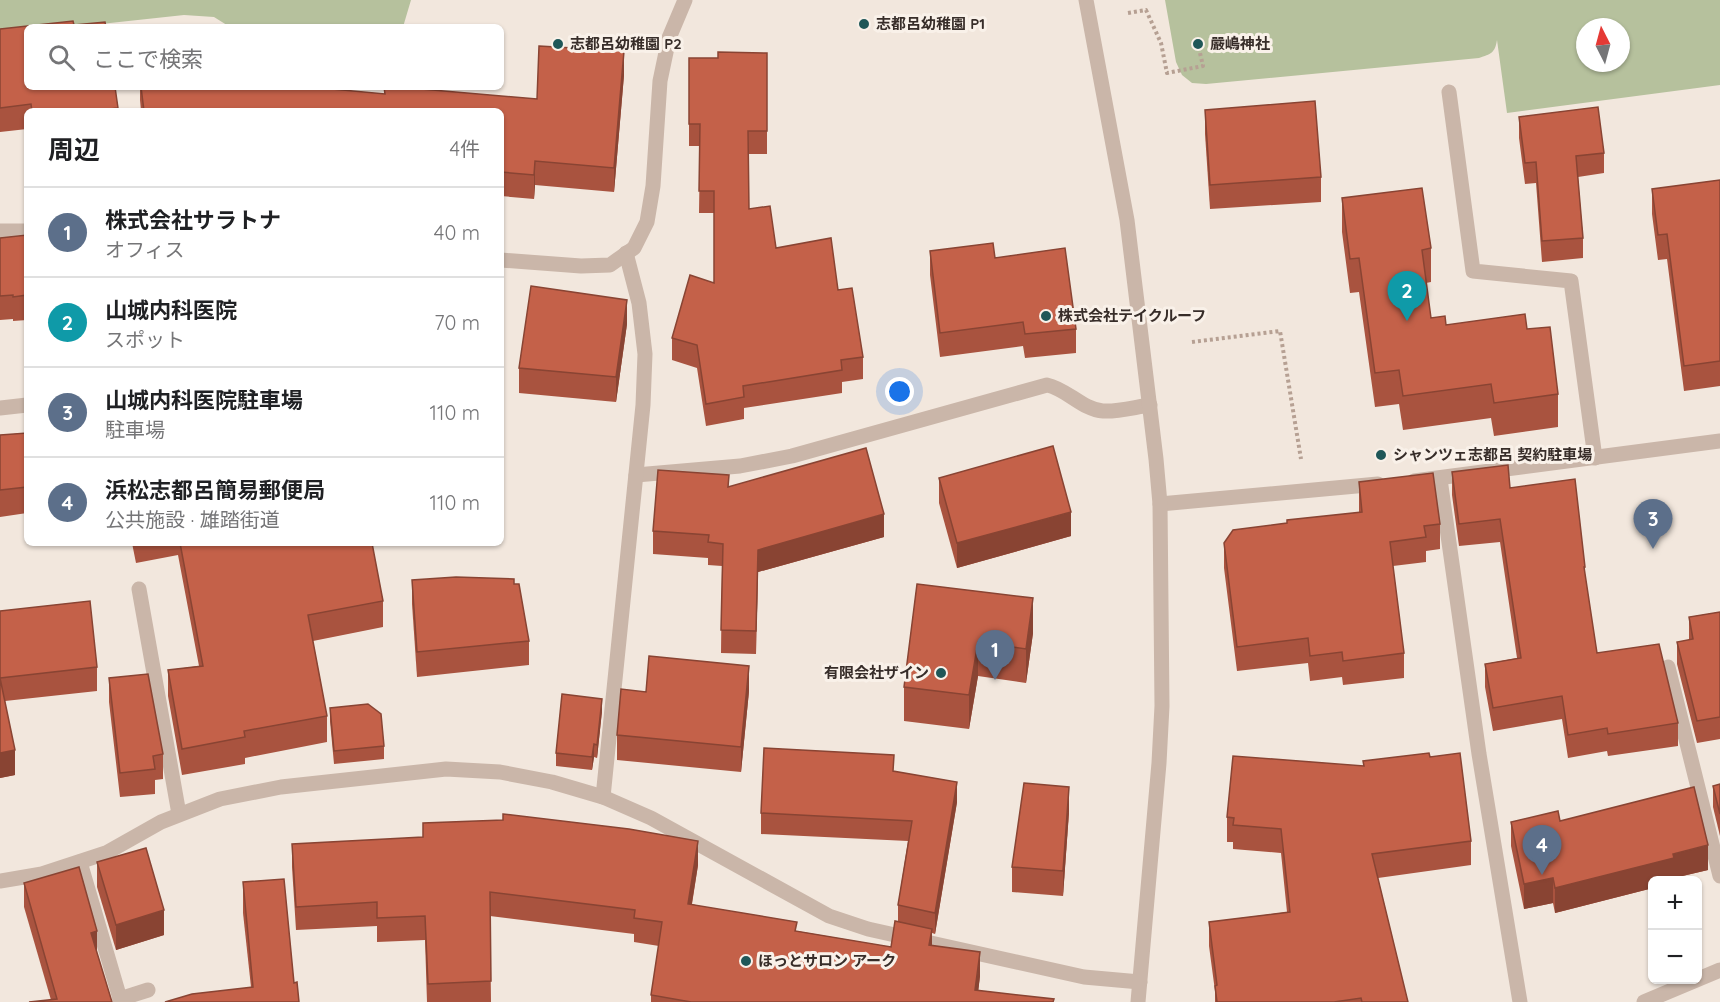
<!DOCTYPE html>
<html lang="ja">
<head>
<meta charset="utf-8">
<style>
  body { margin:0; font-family:Quicksand,"Noto Sans JP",sans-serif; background:#f6f6f6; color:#202124 }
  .controls { position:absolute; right:18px; bottom:18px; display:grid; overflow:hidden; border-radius:9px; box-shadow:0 2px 4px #0004 }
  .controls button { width:54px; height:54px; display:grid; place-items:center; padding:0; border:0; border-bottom:2px solid #e0e0e0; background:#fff; color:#202124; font:30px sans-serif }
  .compass { position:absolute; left:1576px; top:18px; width:54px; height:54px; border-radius:50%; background:#fff; box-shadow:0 2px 4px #0004; rotate:354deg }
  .you { position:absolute; left:900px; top:392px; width:21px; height:21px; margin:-15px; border:4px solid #fff; border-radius:50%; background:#1a73e8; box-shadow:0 0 0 9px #1a73e833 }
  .badge { display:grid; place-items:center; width:39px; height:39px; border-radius:50%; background:#b45309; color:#fff; font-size:20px; font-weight:700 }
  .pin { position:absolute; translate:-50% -50px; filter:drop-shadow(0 2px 3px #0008) }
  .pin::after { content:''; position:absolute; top:32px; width:21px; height:18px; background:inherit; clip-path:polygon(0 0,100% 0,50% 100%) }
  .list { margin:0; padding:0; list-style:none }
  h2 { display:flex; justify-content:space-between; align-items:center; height:78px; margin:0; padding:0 24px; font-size:26px }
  h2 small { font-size:20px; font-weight:400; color:#757577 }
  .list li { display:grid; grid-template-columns:39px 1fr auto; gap:18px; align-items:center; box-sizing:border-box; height:90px; padding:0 24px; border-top:2px solid #e0e0e0 }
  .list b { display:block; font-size:22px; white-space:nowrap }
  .list p { margin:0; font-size:20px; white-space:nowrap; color:#757577 }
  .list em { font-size:20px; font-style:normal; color:#757577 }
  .icon { flex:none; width:33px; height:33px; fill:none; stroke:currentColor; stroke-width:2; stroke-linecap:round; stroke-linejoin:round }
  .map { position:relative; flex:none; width:1720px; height:1002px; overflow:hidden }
  .search { position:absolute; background:#fff; box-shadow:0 2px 4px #0004; left:24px; top:24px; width:480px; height:66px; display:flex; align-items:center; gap:15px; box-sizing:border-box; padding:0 21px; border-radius:9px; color:#757577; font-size:22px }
  .panel { position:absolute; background:#fff; box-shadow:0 2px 4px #0004; left:24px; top:108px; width:480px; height:438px; border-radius:9px }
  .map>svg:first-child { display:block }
</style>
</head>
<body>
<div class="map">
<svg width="1720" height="1002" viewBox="0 0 1720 1002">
  <rect width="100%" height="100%" fill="#f2e7dd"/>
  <!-- green -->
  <g fill="#b6c19d" fill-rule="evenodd">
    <path d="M0,0H411L403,27H230L214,17L184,15L73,27H27L0,35Z"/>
    <path d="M1165,0H1720V85L1507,113L1497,40C1495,53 1491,54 1479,58L1206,84L1192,83L1182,75L1176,62ZM1585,27H1621V63H1585Z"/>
  </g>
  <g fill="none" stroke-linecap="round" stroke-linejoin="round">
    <!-- path -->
    <g stroke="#b6a093" stroke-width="4" stroke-dasharray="3 3" stroke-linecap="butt">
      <path d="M1128,13L1146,10L1161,43L1167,73L1203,66L1200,53"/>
      <path d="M1192,342L1280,331L1301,459"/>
    </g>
    <!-- service -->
    <path stroke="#cab6a9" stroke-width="15" d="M1449,92L1473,271L1571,281L1595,458"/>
    <!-- minor -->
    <g stroke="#cab6a9" stroke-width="15">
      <path d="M0,231H27"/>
      <path d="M501,260L581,266L610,265L634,248L647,222L653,186L660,81L669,38L685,0"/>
      <path d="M0,408L27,405"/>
      <path d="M636,475L740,466L792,456L1047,385C1067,389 1083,410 1103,411C1118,412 1135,407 1150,405"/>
      <path d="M1440,479L1479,754L1520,1002"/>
      <path d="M1414,481L1720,441"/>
      <path d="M1160,504L1378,484"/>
      <path d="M139,589L179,814"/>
      <path d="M1668,667L1720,876"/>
      <path d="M603,797L643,405L645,354L639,303L626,253"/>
      <path d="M80,862L121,1002"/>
      <path d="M0,881L42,874L106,853L161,822L220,799L281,787L446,769L500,772L552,782L603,797L651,818L829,916L868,929L1084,977L1140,982"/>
      <path d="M120,999L148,990"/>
    </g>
    <!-- tertiary -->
    <g stroke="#cab6a9" stroke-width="15">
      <path d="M1086,0L1127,220L1156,459L1160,504L1162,706L1159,763L1138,1002"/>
      <path d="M1644,1002L1720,970"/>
    </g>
  </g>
  <!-- wall -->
  <g fill="#a9533f">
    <path d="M74,25L118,108V111H27V129L0,132V29Z"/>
    <path d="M767,53V154H748L749,209L776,248L838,290L863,357V379L842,382V393L744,408V419L706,426L697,368L672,360V338L714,283V213H699L700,146H689V58H718Z"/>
    <path d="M624,75L614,192L535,185L534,199L501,196V111H141L140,100V87H311L384,94V87L537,99Z"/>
    <path d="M1205,110L1321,177V202L1210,209L1205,134Z"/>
    <path d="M1519,117L1604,153V173L1578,177L1583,238V258L1542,262L1536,183L1525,184L1519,138Z"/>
    <path d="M1720,180V386L1684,391L1667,259L1658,260L1652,214V189Z"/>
    <path d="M1342,198L1431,248V282L1426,283L1431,318L1446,325L1527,329L1558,394V427L1494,436L1491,418L1403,430L1399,404L1375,407L1359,292L1350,293L1342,232Z"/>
    <path d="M27,235V320L13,321V319L0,320V238Z"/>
    <path d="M930,251L995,258L1076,329V353L1025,358L1023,346L940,357L930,275Z"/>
    <path d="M627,324L616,402L519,393V368Z"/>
    <path d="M27,433V513L0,517V435Z"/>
    <path d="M1452,472L1510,488L1585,567V577L1597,653L1678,723V746L1608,756L1607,751L1568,758L1562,719L1493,731L1485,687V664L1517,658L1500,542L1459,546L1452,495Z"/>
    <path d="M939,478L1071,536L957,568L939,503Z"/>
    <path d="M1359,482L1440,524V549L1426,551V562L1393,566L1404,653V678L1343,685L1342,677L1310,681L1308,663L1237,671L1224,568V543L1359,513Z"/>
    <path d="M729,487L884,537L758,572L756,654L721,653L722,566L708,565V558L653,554V531Z"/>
    <path d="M132,543H372L383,601V627L313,641L327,716V742L245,758V764L182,775L168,696V670L199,666L178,555L136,563Z"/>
    <path d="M412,580L514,584L529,641V665L417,677L412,604Z"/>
    <path d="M917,584L1033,633L1026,683L978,676L969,729L904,721V687Z"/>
    <path d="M0,611L97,667V691L5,701L15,775L0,778Z"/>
    <path d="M1720,612V739L1697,743L1677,664V642L1689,640V617Z"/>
    <path d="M109,678L163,754V779L155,780V794L120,797L109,702Z"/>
    <path d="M749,691L741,772L617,760V735Z"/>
    <path d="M330,708L384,746V759L334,764L330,721Z"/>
    <path d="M602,711L597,758L594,757L592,770L556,766V753Z"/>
    <path d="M1430,757L1471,841V865L1378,878L1408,1002H1215V991L1209,946V922L1287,912L1281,853L1233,849V842H1227V817L1363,766V761Z"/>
    <path d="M894,771L957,802L935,934L932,933V946L980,976L978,991L1054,1002H651V995L659,946L634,942V934L490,916L491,1002H427L425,940L377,942V926L296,930L292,867V844L698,865L692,904L797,931L891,947L898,922V905L908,841L761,834V813Z"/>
    <path d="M1720,784V836L1713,807V786Z"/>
    <path d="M1069,812L1063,896L1012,892V867Z"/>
    <path d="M1560,821L1708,870L1674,878V880H1653V888L1555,913L1553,903L1524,909L1511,846V822Z"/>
    <path d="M97,862L164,935L116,950L97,887Z"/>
    <path d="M243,882L294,983L251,987L243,913Z"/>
    <path d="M24,883L97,953L112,1002L51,1000L24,907Z"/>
  </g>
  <!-- shaded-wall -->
  <g fill="#894433">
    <path d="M624,51V75L614,192V168Z"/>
    <path d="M535,161V185L534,199V175Z"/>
    <path d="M627,300V324L616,402V377Z"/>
    <path d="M1071,512V536L957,568V543Z"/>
    <path d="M884,514V537L758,572L756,654L758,550Z"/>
    <path d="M1033,598V633L1026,683V649Z"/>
    <path d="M978,642V676L969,729V695Z"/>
    <path d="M749,666V691L741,772V747Z"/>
    <path d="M602,699V711L597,758V745Z"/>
    <path d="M594,744V757L592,770V757Z"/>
    <path d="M15,750V775L0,778V753Z"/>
    <path d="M957,782V802L935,934V913Z"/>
    <path d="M1069,787V812L1063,896V871Z"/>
    <path d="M698,841V865L688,927V904Z"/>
    <path d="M1708,845V870L1674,878V880H1653V888L1555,913V888L1673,854Z"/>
    <path d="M1553,878V903L1524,909V884Z"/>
    <path d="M164,910V935L116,950V925Z"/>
    <path d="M932,929V953L929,945Z"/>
    <path d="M97,931V955L91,933Z"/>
    <path d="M980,952V976L977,1002L975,990Z"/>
  </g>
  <!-- building -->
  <g fill="#c46149" stroke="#894433" stroke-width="1.5">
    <path d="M73,21L74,25L105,22L106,27H27V87H115L118,108L93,111H32L31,104L0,108V29Z"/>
    <path d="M539,46L624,51L614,168L535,161L534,175L501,172V111H144L141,87H310L385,94L384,87H398L537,99Z"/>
    <path d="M718,52L767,53V131H748L749,209L770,206L776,248L831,238L838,290L852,288L863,357L841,360L842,370L743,386L744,397L706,404L697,345L672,338L690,275L714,283V191H699L700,124H689V58H718Z"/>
    <path d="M1315,101L1321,177L1210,185L1205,110Z"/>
    <path d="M1598,107L1604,153L1576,156L1583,238L1542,241L1536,162L1525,163L1519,117Z"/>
    <path d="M1720,180V361L1684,366L1667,234L1658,235L1652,189Z"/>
    <path d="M1422,188L1431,248L1422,250L1431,318L1445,316L1446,325L1525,314L1527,329L1550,327L1558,394L1494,403L1491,384L1403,396L1399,370L1375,373L1359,258L1350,259L1342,198Z"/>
    <path d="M27,235V295L13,297V295L0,296V238Z"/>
    <path d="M993,243L995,258L1065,248L1076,329L1025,334L1023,322L940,333L930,251Z"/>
    <path d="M531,286L627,300L616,377L519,368Z"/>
    <path d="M27,433V487L0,490V435Z"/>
    <path d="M1053,446L1071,512L957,543L939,478Z"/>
    <path d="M866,448L884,514L758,550L756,631L721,630L723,544L708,542L709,535L653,531L658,470L729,475L728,487Z"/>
    <path d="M1508,465L1510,488L1575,479L1585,567H1584L1597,653L1659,644L1678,723L1608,734L1607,728L1568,735L1562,696L1493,708L1485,664L1521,658L1500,519L1459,524L1452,472Z"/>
    <path d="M1433,473L1440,524L1424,526L1426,537L1390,542L1404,653L1343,661L1342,652L1310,656L1308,638L1237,647L1224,543L1233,530L1287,523V520L1362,512L1359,482Z"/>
    <path d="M180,543H372L383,601L308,615L327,716L244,731L245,737L182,749L168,670L203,666Z"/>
    <path d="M456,577L514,579V584H519L529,641L417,652L412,580Z"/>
    <path d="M917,584L1033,598L1026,649L978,642L969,695L904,687Z"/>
    <path d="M90,601L97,667L0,678V611Z"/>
    <path d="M1720,612V717L1697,721L1677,642L1693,639L1689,617Z"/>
    <path d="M649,656L749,666L741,747L617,735L621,689L646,692Z"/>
    <path d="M148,674L163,754L153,756L155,769L120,773L109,678Z"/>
    <path d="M0,678L15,750L0,753Z"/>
    <path d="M562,694L602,699L597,745L594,744L592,757L556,753Z"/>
    <path d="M368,704L381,714L384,746L334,751L330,708Z"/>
    <path d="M764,748L894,755L893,771L957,782L935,913L898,905L912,821L761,813Z"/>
    <path d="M1429,753L1430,757L1460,753L1471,841L1372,854L1408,1002H1362L1361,998L1334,1002H1217L1215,986L1217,985L1209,922L1290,912L1281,829L1233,825L1234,818L1227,817L1233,756L1364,766L1363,761Z"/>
    <path d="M1024,783L1069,787L1063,871L1012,867Z"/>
    <path d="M1720,784V814L1713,786Z"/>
    <path d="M1694,787L1708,845L1673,854L1674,858L1555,888L1553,878L1524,884L1511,822L1558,811L1560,821Z"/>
    <path d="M503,814L629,829L698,841L688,904L797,922L795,931L891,947L895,921L932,929L929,945L980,952L975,990L1054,999L1053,1002H691L651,995L662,922L634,918L635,910L490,892L491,981L428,984L425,916L377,918V902L296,907L292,844L423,837V823L503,820Z"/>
    <path d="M146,848L164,910L116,925L97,862Z"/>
    <path d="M79,867L97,931L91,933L112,1002H29L57,999L24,883Z"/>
    <path d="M284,879L294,983L297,982L299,1002H165L192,994L253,987L243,882Z"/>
  </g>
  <!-- markers -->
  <g fill="#1f5758" stroke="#f9f1e9" stroke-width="2">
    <circle cx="864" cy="24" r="6"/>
    <circle cx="558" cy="44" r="6"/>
    <circle cx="1198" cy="44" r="6"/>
    <circle cx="1046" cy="316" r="6"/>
    <circle cx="1381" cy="455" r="6"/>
    <circle cx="941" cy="673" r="6"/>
    <circle cx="746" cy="961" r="6"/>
  </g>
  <g text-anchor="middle" stroke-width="6" stroke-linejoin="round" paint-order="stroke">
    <!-- poi labels -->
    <g font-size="15" font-weight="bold" fill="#372d29" stroke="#f9f1e9" text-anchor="start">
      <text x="876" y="29">志都呂幼稚園 P1</text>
      <text x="570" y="49">志都呂幼稚園 P2</text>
      <text x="1210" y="49">嚴嶋神社</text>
      <text x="1058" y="321">株式会社テイクルーフ</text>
      <text x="1393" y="460">シャンツェ志都呂 契約駐車場</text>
      <text x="929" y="678" text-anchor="end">有限会社ザイン</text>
      <text x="758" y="966">ほっとサロン アーク</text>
    </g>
  </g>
</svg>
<div class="controls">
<button>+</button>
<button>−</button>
</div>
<svg class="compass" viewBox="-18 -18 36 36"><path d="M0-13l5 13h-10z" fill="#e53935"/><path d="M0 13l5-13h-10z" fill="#757577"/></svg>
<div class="you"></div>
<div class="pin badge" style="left:995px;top:680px;background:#5c6f8a">1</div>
<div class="pin badge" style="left:1407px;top:321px;background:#0f9aa8">2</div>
<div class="pin badge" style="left:1653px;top:549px;background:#5c6f8a">3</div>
<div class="pin badge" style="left:1542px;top:875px;background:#5c6f8a">4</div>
<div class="search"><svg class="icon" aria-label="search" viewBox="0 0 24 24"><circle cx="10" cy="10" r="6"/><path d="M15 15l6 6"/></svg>ここで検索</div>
<section class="panel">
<h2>周辺<small>4件</small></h2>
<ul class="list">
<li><span class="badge" style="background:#5c6f8a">1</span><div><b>株式会社サラトナ</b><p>オフィス</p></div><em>40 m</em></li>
<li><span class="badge" style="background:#0f9aa8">2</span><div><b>山城内科医院</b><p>スポット</p></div><em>70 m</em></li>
<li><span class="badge" style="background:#5c6f8a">3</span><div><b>山城内科医院駐車場</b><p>駐車場</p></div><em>110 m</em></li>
<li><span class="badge" style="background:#5c6f8a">4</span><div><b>浜松志都呂簡易郵便局</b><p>公共施設 · 雄踏街道</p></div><em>110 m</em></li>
</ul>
</section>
</div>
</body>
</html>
